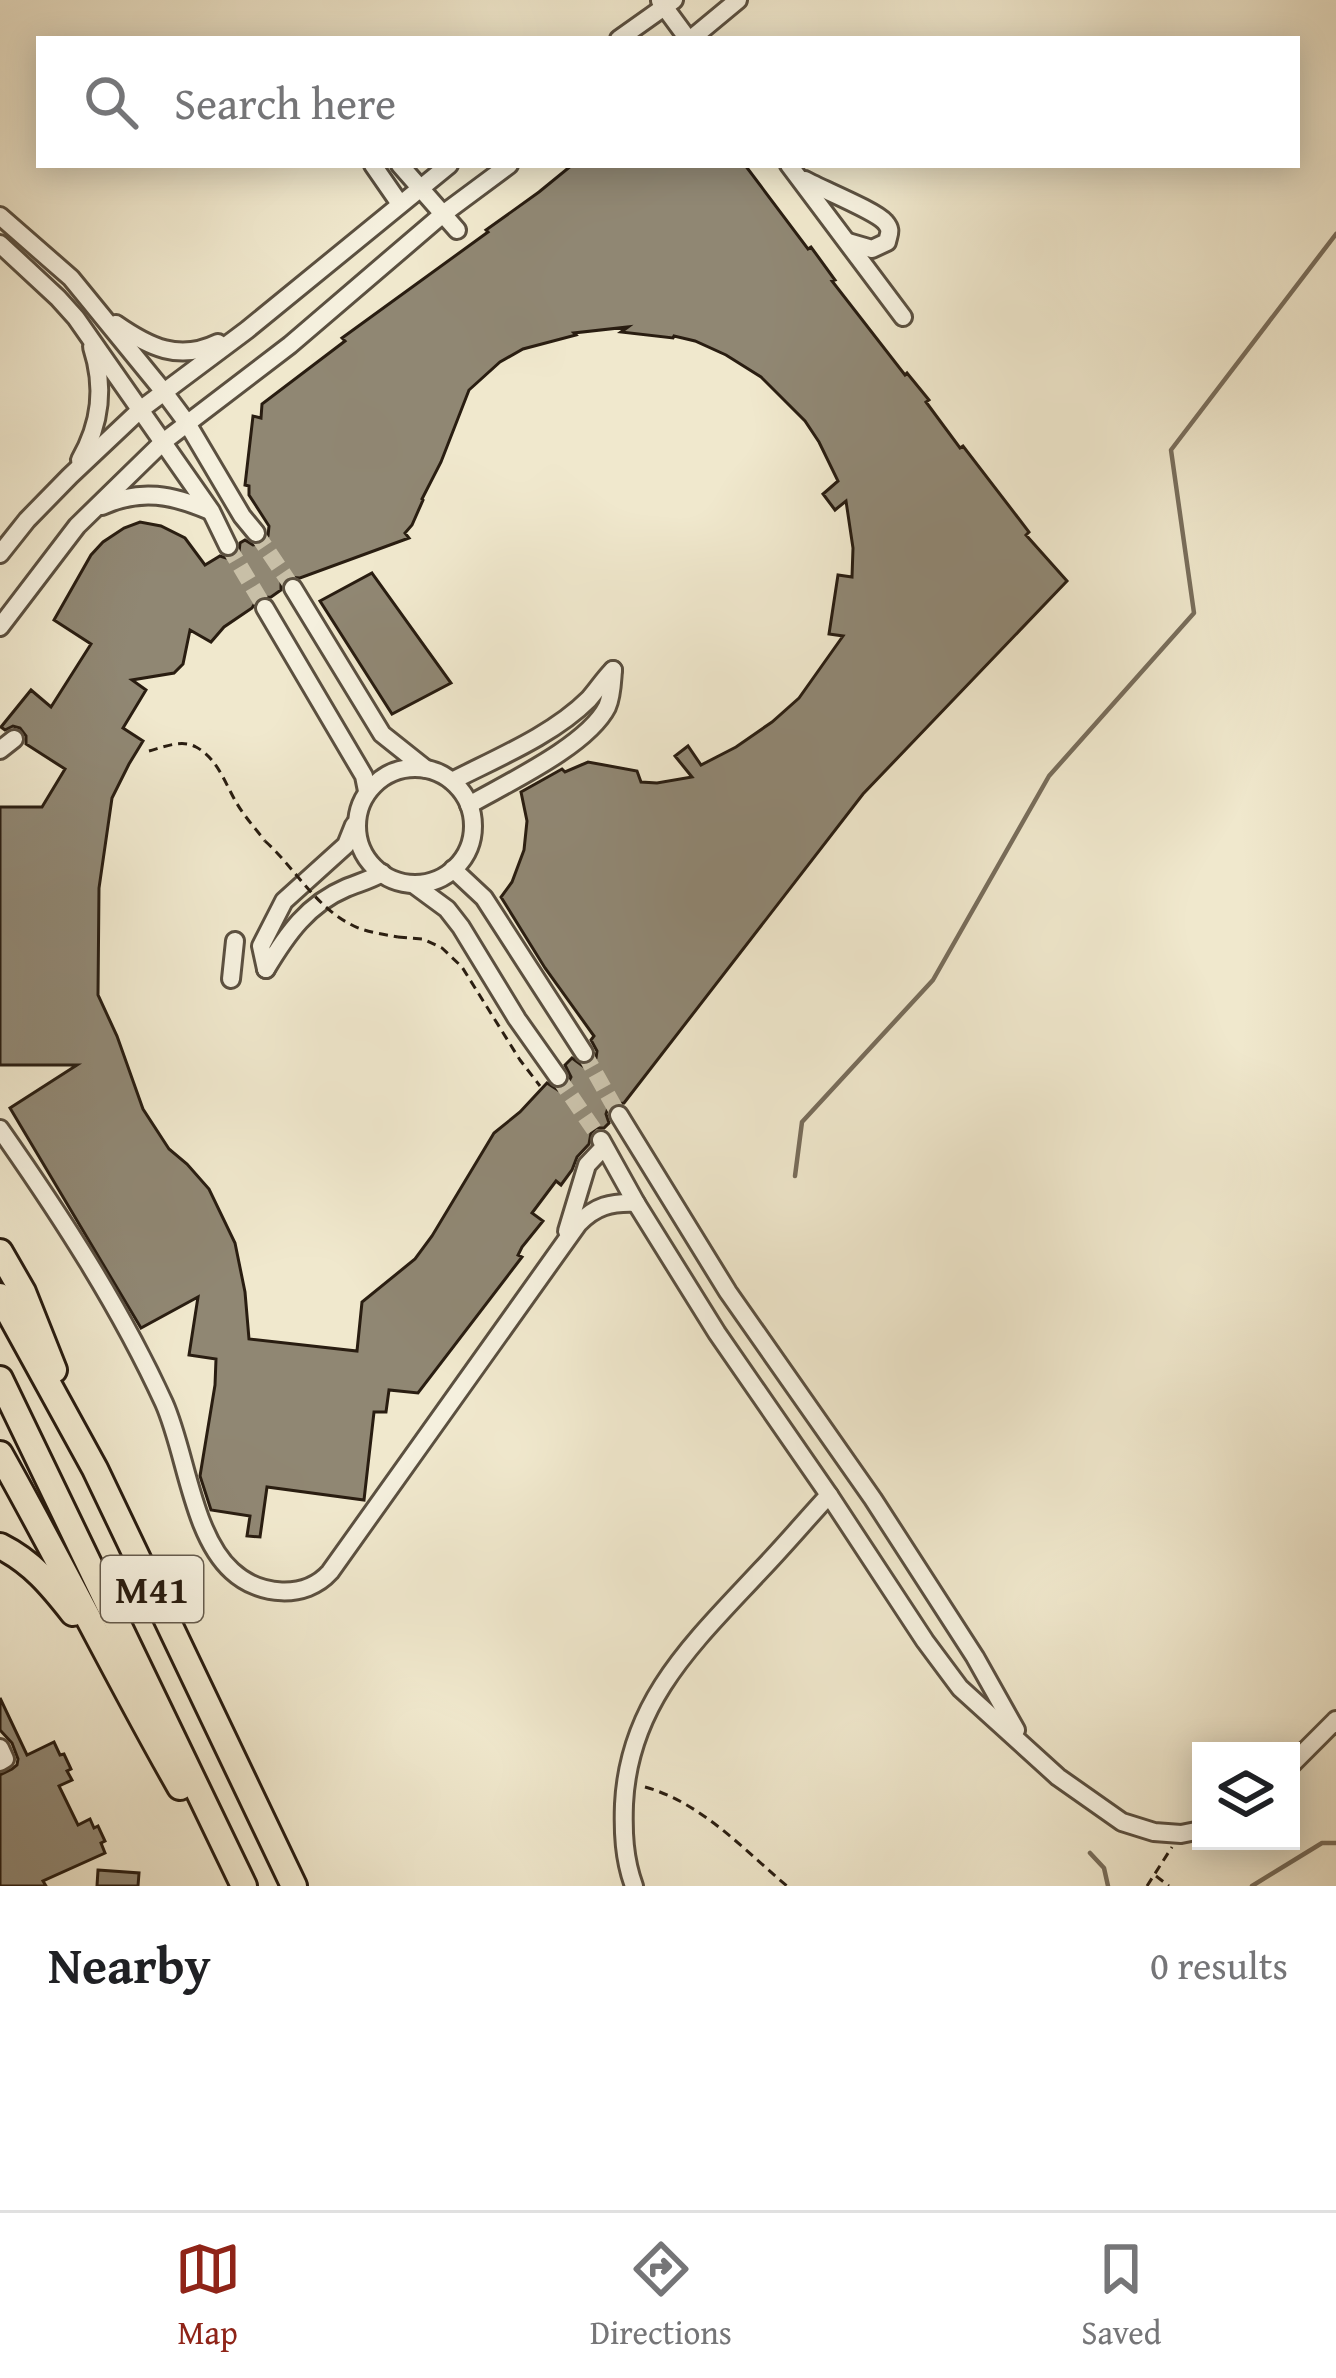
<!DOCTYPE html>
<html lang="en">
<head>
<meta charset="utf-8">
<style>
  body { margin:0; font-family:"Gentium Book Plus",serif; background:#f6f6f6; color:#202124 }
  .controls { position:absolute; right:36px; bottom:36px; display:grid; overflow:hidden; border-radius:0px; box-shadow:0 6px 30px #0003 }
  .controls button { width:108px; height:108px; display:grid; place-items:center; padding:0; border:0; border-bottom:3px solid #e0e0e0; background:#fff; color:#202124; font:60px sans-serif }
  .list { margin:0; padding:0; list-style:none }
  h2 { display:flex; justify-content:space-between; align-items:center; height:156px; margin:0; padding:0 48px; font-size:51px }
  h2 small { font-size:39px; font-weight:400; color:#757577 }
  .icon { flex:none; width:66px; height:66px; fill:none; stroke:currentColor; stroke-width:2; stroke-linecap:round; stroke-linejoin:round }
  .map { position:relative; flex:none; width:1336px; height:1886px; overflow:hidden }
  .search { position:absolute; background:#fff; box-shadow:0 6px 30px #0003; left:36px; right:36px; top:36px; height:132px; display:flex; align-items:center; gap:30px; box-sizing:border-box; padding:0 42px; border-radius:0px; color:#757577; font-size:45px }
  .sheet { height:324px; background:#fff }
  nav { display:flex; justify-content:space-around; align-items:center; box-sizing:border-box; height:168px; border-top:3px solid #e0e0e0; background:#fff; font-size:33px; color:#757577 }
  nav a { display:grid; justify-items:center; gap:6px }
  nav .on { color:#8f2418 }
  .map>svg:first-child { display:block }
</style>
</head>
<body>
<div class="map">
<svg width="1336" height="1886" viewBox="0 0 1336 1886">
  <rect width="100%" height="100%" fill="#f0e8cd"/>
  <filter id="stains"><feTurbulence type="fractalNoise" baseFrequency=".00167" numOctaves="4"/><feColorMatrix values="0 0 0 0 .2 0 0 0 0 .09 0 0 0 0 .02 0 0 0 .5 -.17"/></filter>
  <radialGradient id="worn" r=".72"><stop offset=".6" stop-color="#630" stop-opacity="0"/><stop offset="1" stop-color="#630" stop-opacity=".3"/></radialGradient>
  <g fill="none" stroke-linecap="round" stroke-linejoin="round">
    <!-- stream -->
    <g stroke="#786d5b" stroke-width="4.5">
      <path d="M795,1176L802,1122L933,980L1049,776L1194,613L1171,450L1336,234"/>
      <path d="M1090,1853L1104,1868L1108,1886"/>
      <path d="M1252,1886L1322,1843H1336"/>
    </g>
  </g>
  <!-- building -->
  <g fill="#908773" stroke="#291d11" stroke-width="3" fill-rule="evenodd">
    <path d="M572,165H745L808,249L811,247L835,280L832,281L905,375L907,373L929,400L926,402L960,448L963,446L1029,532L1026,535L1067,581L863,794L624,1103L613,1104L608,1108L606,1114L609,1123L604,1128H596L591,1133L589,1144L577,1157L572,1170L561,1185L556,1181L532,1213L543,1221L522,1247L518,1255L522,1257L418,1393L389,1390L386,1412H374L364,1500L267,1487L260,1537L247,1536L250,1516L211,1510L200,1476L215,1385L216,1359L189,1355L198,1297L141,1328L10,1108L77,1065H0V807H42L65,769L26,744V736L20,728L13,726L5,730L1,727L31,690L51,707L91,644L54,620L91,555L103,542L124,528L140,522L161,526L185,538L205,565L220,556L226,558L235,557L239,552L240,543L245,540L253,545L263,543L268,536L269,526L249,495V486L245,485L253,416L261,418L262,404L345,341L342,338L488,232L486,230L539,192ZM628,327L621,332L673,338L674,336L695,341L726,355L761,377L805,421L819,442L838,481L823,494L835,510L846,501L853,548L852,577L838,575L829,634L843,636L799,698L772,722L736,747L701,765L688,746L675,756L692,777L657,783L641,782L637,771L588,762L565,772L562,769L521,792L527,821L524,850L512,882L501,897L545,968L594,1036L591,1040L597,1051L596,1058L590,1064L583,1066L572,1058L565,1065L571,1077L566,1087L558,1090L547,1083L520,1112L494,1133L432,1236L415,1259L362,1302L357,1351L249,1339L245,1292L235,1243L209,1189L187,1164L169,1149L143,1109L117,1036L98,995L99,888L112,798L129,764L143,741L123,728L146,690L132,680L174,673L183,664L190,630L211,642L224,627L252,608L258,598L271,597L281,590V583L287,577L300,578L409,538L405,533L412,525L423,500L422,499L441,462L469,390L500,362L523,349L576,335L574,333Z"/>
    <path d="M372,573L451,683L392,714L320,601Z"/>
    <path d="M0,1698L27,1755L54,1742L60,1755L64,1754L71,1769L67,1771L72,1780L59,1786L78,1825L90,1819L94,1828L98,1826L105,1841L101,1843L105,1853L43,1881L46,1886H0V1775L12,1769L17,1765L18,1759L12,1743L0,1730Z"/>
    <path d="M98,1870L139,1873L138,1886H97Z"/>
  </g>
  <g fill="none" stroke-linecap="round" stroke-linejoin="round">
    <!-- minor-tunnel -->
    <g stroke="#c8bfa7" stroke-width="16" stroke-dasharray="16 8" stroke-linecap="butt">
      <path d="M256,533L293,588"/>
      <path d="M228,546L265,608"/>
      <path d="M584,1053L619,1115"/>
      <path d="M558,1077L601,1140"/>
    </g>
    <!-- minor casing -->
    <g stroke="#5b5040" stroke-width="22">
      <g id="minor">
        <path d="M660,1L688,39"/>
        <path d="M619,39L674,0"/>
        <path d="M691,39L738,0"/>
        <path d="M373,165L400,204"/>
        <path d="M400,165L457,230"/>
        <path d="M789,165L903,317"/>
        <path d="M805,180C821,189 876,211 885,222C892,230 889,233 887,242L872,249L848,242"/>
        <path d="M0,216L71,278L164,392L187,423L242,516L256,533"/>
        <path d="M0,244L58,298L76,318L211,511L228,546"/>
        <path d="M116,324C149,347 179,362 218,343"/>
        <path d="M80,460C101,423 105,387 92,347"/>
        <path d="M102,506C141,488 173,495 210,511"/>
        <path d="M0,554L27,520L70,476L140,410L247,330L449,165"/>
        <path d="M293,588L382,734L426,769"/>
        <path d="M265,608L364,776L367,791"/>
        <path d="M0,627L77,526L163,442L290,345L443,214L509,165"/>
        <path d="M0,750L14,739"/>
        <circle cx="415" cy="826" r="58"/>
        <path d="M452,781C497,758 553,735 589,699C597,690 604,679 613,670"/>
        <path d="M469,805C507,783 587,746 607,707C612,696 612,682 613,670"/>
        <path d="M453,869L484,898L584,1053"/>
        <path d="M413,884L447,909L461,927L517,1019L558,1077"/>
        <path d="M266,969L261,946L284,901L346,845L354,825"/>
        <path d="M266,969C287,934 308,904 346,888C358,883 370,880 382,873"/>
        <path d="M231,979L235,941"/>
        <path d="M619,1115L728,1292L873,1499L975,1657L1016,1730"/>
        <path d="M0,1129C61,1216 120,1307 164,1403C186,1452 192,1535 232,1571C259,1596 305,1600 330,1572L578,1224C595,1206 611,1202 636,1203"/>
        <path d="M601,1140L636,1203L717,1333L829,1495L925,1641L960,1688L1058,1777L1122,1822L1154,1832L1181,1834L1201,1830"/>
        <path d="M567,1231L587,1165L604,1147"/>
        <path d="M0,1748L5,1759L0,1762"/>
        <path d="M1291,1765L1336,1720"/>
        <path d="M634,1886C624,1859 623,1832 624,1804C629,1701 695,1641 761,1570C784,1546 806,1520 829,1495"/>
      </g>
    </g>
    <!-- highway casing -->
    <g stroke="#291d11" stroke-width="30">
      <g id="highway">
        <path d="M0,1252L23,1292L54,1370"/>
        <path d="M0,1296L95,1469L294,1886"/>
        <path d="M0,1379L244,1886"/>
        <path d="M0,1454C62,1564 117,1677 180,1787"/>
        <path d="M0,1546C32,1562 51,1585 73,1613"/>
      </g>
    </g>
    <!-- path -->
    <g stroke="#291d11" stroke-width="3" stroke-dasharray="9 6" stroke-linecap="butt">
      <path d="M149,751C164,747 182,739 196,747C217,758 225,783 236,802C244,816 255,828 265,841"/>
      <path d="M398,937L423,939L442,948L462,967L520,1060L540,1086"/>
      <path d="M645,1787C702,1803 743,1849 787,1886"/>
      <path d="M1156,1876L1169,1886"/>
      <path d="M1147,1886L1172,1847"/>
    </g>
    <!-- minor -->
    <use href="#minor" stroke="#f5f0de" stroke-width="16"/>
    <!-- highway -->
    <use href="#highway" stroke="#f0e8cd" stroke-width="24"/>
    <!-- path-bridge -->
    <path stroke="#291d11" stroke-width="3" stroke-dasharray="9 6" stroke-linecap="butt" d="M265,841C294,867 315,906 350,924C364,932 382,934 398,937"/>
  </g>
  <g text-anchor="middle" stroke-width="9" stroke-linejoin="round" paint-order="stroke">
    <!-- shield labels -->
    <rect fill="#f5f0de" stroke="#665c4e" stroke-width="3" x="101" y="1556" width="102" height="66" rx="9"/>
    <g font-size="39" font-weight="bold" fill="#291d11">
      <text x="152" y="1603">M41</text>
    </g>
  </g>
  <rect width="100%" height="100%" filter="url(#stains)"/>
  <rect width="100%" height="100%" fill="url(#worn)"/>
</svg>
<div class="controls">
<button><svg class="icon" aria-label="layers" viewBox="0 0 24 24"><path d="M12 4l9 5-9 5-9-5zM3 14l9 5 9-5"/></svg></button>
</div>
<div class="search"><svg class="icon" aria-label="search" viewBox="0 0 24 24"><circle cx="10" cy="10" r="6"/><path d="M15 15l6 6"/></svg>Search here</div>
</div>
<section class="sheet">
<h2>Nearby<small>0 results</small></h2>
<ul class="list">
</ul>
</section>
<nav>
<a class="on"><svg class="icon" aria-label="map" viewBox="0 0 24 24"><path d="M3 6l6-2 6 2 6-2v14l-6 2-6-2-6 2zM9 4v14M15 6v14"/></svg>Map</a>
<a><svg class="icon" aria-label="directions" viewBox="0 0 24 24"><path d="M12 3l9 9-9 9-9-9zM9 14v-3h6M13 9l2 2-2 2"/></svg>Directions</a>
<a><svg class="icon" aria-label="saved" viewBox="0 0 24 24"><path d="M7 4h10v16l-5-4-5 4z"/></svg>Saved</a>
</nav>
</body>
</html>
